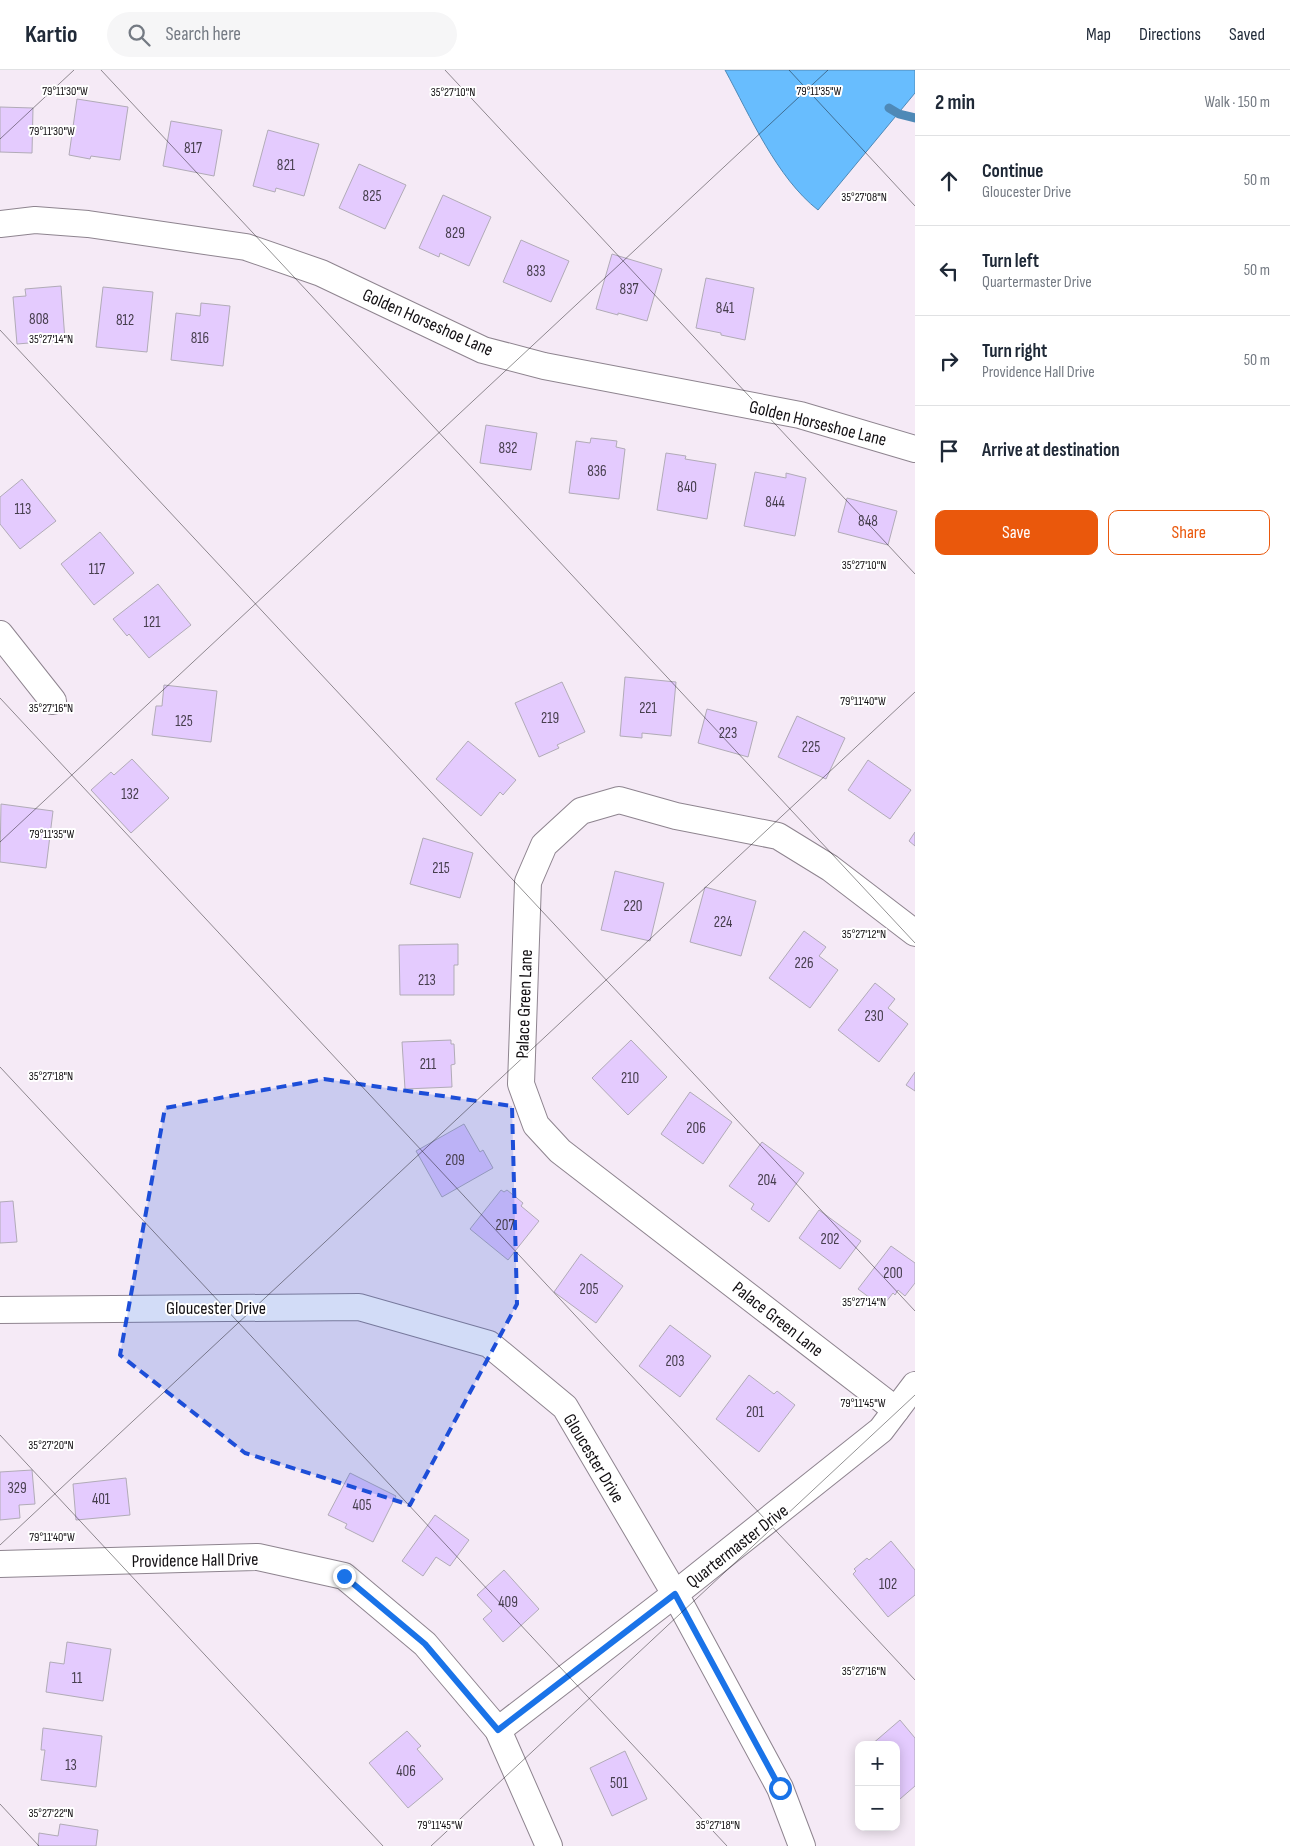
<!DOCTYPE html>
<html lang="en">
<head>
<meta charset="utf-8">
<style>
  body { margin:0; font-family:"Sofia Sans Condensed",sans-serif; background:#f6f6f7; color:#1f2937 }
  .controls { position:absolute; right:15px; bottom:15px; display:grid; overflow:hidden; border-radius:10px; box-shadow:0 2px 12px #0003 }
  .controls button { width:45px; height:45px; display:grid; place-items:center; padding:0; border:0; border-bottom:1px solid #e0e1e3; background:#fff; color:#1f2937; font:25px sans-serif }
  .stop { position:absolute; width:15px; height:15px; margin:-11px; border:4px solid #1a73e8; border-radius:50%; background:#fff }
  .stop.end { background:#1a73e8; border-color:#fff; box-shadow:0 1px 5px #0008 }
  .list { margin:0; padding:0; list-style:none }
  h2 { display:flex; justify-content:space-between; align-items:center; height:65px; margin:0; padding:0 20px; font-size:21px }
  h2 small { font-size:16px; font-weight:400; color:#747a83 }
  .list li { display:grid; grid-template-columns:32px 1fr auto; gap:15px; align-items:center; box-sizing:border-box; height:90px; padding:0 20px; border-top:1px solid #e0e1e3 }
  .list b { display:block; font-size:19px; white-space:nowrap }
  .list p { margin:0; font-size:16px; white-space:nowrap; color:#747a83 }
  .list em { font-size:16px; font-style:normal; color:#747a83 }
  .actions { display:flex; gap:10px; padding:15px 20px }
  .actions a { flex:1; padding:11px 0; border:1px solid #ea580c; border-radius:10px; text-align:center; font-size:18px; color:#ea580c }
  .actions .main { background:#ea580c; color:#fff }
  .icon { flex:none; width:28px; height:28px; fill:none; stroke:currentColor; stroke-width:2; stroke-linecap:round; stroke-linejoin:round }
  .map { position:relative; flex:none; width:915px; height:1776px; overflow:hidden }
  header { display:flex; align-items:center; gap:30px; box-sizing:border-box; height:70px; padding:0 25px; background:#fff; border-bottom:1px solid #e0e1e3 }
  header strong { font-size:24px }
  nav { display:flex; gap:28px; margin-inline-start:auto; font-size:18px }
  .search { width:350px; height:45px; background:#f6f6f7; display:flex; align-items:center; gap:12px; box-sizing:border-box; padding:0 18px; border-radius:28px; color:#747a83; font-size:19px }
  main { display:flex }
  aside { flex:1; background:#fff }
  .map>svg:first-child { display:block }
</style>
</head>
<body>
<header>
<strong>Kartio</strong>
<div class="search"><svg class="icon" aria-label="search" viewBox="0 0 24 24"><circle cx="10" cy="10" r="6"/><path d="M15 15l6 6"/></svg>Search here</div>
<nav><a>Map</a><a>Directions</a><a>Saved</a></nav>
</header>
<main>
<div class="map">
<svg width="915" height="1776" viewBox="0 0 915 1776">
  <rect width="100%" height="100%" fill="#f5eaf6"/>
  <!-- water -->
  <path fill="#68bdfe" stroke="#4e89b7" d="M725,0H915V23L818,140C777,108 750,46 725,0Z"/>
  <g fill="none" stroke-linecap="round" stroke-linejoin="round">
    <!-- stream -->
    <path stroke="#4e89b7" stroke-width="9" d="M889,38L899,44L915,48"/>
  </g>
  <!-- building -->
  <g fill="#e4cbfe" stroke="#b1abb7">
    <path d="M77,29L128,37L120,90L91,86L90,89L69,85Z"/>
    <path d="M0,37L33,38L32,83L0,82Z"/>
    <path d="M171,51L222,60L214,106L163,96Z"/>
    <path d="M268,60L319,74L304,126L276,118L275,122L253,116Z"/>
    <path d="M359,94L406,115L385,159L339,138Z"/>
    <path d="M443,125L491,147L469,196L440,183L439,187L419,178Z"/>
    <path d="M521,170L569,191L551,232L503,212Z"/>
    <path d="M612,184L662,199L647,251L618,243V245L596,239Z"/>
    <path d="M706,208L754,218L745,270L721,265V263L696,258Z"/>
    <path d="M61,216L65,270L17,274L13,227L26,226L25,219Z"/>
    <path d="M103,217L153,222L147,282L96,277Z"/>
    <path d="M201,233L230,236L223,296L171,290L176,243L200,246Z"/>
    <path d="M486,355L537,363L531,400L480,393Z"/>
    <path d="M591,368L617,371L616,377L625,379L619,429L569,423L576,371L590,373Z"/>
    <path d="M666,383L686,386L685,389L716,394L707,449L657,440Z"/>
    <path d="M755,402L786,408V403L806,408L795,466L744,456Z"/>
    <path d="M22,409L56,451L20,479L0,454V427Z"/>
    <path d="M847,428L897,441L888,475L838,462Z"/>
    <path d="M100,462L134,503L94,535L61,494Z"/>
    <path d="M158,514L191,555L149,588L129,564L127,566L113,549Z"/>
    <path d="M625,607L676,612L671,666L642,663V668L620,666Z"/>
    <path d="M562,612L585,662L557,675L559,678L539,687L515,633Z"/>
    <path d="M164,615L217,621L211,672L152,665L156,636H162Z"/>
    <path d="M707,639L757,652L748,687L698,673Z"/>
    <path d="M797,646L845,668L826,709L778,687Z"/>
    <path d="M468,671L516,710L503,725L500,722L481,746L436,709Z"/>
    <path d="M132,689L169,728L131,763L91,720L111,702L114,705Z"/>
    <path d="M868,690L911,720L890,749L848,720Z"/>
    <path d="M1,734L53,741L46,798L0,792Z"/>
    <path d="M915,762V776L909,771Z"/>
    <path d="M423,768L473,783L460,828L410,814Z"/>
    <path d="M615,801L664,813L650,871L601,860Z"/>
    <path d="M705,817L756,831L741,886L690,872Z"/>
    <path d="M804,861L826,877L819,886L838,900L810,938L769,908Z"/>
    <path d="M458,874V895H454V925H400L399,875Z"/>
    <path d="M875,913L895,929L888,938L908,954L879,992L838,960Z"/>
    <path d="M451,970V974H454L455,994L451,995L452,1017L405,1019L402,972Z"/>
    <path d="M631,970L667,1007L628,1045L592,1008Z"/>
    <path d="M915,1002V1021L906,1015Z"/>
    <path d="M690,1022L732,1052L703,1094L661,1064Z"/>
    <path d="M464,1054L480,1082L483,1080L493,1098L442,1127L416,1081Z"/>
    <path d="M762,1072L804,1103L769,1152L751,1139L754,1134L729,1116Z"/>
    <path d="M501,1120L504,1122L507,1120L523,1133L521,1136L539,1151L508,1190L470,1159Z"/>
    <path d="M13,1131L17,1172L0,1173V1132Z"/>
    <path d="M819,1140L861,1171L840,1199L799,1168Z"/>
    <path d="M891,1176L915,1193V1213L905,1226L898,1220L895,1225L893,1223L882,1237L858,1219Z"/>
    <path d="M581,1184L623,1216L596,1253L554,1222Z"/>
    <path d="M670,1255L711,1286L680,1327L639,1296Z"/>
    <path d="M749,1305L774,1324L777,1321L795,1335L759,1382L716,1349Z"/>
    <path d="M32,1400L35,1434L19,1435L20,1448L0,1450V1402Z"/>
    <path d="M350,1403L396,1426L373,1472L345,1458L347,1454L328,1445Z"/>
    <path d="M126,1408L130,1445L76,1450L73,1414Z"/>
    <path d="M435,1445L469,1470L450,1496L436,1487L423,1506L402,1491Z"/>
    <path d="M891,1471L915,1500V1525L888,1547L853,1504L856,1501L854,1499L867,1488L869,1490Z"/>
    <path d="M504,1500L539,1539L503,1572L483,1549L492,1541L477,1525Z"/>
    <path d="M67,1572L111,1579L103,1631L46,1622L50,1592L64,1594Z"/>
    <path d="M900,1650L915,1668V1716L900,1729L896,1725V1675H871Z"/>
    <path d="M43,1658L102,1666L96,1717L41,1710L45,1680H41Z"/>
    <path d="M407,1661L421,1676L417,1679L443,1709L408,1738L369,1693Z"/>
    <path d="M625,1681L647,1729L612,1746L590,1698Z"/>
    <path d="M60,1754L98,1760L96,1776H38L39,1763L58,1766Z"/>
  </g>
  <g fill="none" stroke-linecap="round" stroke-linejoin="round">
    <!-- minor casing -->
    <g stroke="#8e848f" stroke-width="28">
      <g id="minor">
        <path d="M0,154L35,150L88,154L246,177L321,203L483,280L544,296L800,345L915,379"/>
        <path d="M0,564L53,631"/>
        <path d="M0,1240L359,1237L489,1274L565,1337L675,1524L780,1718L802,1776"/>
        <path d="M896,1340L560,1081L536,1055L521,1014L528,812L544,775L581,741L619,730L676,746L778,766L830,798L915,863"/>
        <path d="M0,1494L258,1487L344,1506L425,1574L498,1660L549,1776"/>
        <path d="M498,1660L675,1524L881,1360L915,1315"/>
      </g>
    </g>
    <!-- minor -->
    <use href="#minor" stroke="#fff" stroke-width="26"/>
  </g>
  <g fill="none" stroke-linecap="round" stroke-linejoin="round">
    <!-- route -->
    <path stroke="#1a73e8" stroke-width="6" d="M344,1506L425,1574L498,1660L675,1524L780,1718"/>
  </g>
  <!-- marked area -->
  <path fill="#1d4ed8" fill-opacity="0.2" stroke="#1d4ed8" stroke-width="4" stroke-dasharray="10 6" stroke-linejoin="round" d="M324,1009L512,1036L517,1234L410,1435L245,1383L120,1285L165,1038Z"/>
  <!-- ticks -->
  <path fill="none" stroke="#120f12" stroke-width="1" stroke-opacity="0.45" d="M101,0L915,873M445,0L915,504M789,0L915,136M0,69L74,0M0,260L915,1241M0,628L915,1610M0,772L828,0M0,997L727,1776M0,1365L383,1776M0,1475L915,622M0,1734L39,1776M431,1776L915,1325"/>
  <g text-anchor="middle" stroke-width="4" stroke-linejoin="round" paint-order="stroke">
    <!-- number labels -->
    <g font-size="15" fill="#463e4d">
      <text x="193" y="83">817</text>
      <text x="286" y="100">821</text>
      <text x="372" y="131">825</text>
      <text x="455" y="168">829</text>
      <text x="536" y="206">833</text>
      <text x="629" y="224">837</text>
      <text x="725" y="243">841</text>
      <text x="39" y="254">808</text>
      <text x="125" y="255">812</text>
      <text x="200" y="273">816</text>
      <text x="508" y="383">832</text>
      <text x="597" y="406">836</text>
      <text x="687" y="422">840</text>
      <text x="775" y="437">844</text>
      <text x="23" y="444">113</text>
      <text x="868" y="456">848</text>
      <text x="97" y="504">117</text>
      <text x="152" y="557">121</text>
      <text x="648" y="643">221</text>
      <text x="550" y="653">219</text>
      <text x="184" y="656">125</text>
      <text x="728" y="668">223</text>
      <text x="811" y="682">225</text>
      <text x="130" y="729">132</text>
      <text x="441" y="803">215</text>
      <text x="633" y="841">220</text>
      <text x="723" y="857">224</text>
      <text x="804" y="898">226</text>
      <text x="427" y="915">213</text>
      <text x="874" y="951">230</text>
      <text x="428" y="999">211</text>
      <text x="630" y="1013">210</text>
      <text x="696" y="1063">206</text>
      <text x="455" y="1095">209</text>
      <text x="767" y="1115">204</text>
      <text x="505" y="1160">207</text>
      <text x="830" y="1174">202</text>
      <text x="893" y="1208">200</text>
      <text x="589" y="1224">205</text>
      <text x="675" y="1296">203</text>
      <text x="755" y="1347">201</text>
      <text x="17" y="1423">329</text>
      <text x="101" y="1434">401</text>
      <text x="362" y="1440">405</text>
      <text x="888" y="1519">102</text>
      <text x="508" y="1537">409</text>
      <text x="77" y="1613">11</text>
      <text x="71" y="1700">13</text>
      <text x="406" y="1706">406</text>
      <text x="619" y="1718">501</text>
    </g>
    <!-- street labels -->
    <g font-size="18" fill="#120f12" stroke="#fff">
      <text transform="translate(428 252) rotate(24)" y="6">Golden Horseshoe Lane</text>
      <text transform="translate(818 353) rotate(14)" y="6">Golden Horseshoe Lane</text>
      <text transform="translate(524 934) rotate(-88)" y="6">Palace Green Lane</text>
      <text x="216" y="1244">Gloucester Drive</text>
      <text transform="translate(778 1249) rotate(38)" y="6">Palace Green Lane</text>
      <text transform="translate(594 1388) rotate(59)" y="6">Gloucester Drive</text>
      <text transform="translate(737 1476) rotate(-38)" y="6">Quartermaster Drive</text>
      <text transform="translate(195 1490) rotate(-1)" y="6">Providence Hall Drive</text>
    </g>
  </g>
  <g font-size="12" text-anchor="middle" fill="#120f12" stroke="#fff" stroke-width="4" stroke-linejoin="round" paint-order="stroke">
    <text x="65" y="25">79°11'30"W</text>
    <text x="819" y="25">79°11'35"W</text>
    <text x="453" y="26">35°27'10"N</text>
    <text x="52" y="65">79°11'30"W</text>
    <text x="864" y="131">35°27'08"N</text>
    <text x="51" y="273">35°27'14"N</text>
    <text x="864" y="499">35°27'10"N</text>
    <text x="863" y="635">79°11'40"W</text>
    <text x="51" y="642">35°27'16"N</text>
    <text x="52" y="768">79°11'35"W</text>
    <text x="864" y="868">35°27'12"N</text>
    <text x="51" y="1010">35°27'18"N</text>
    <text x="864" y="1236">35°27'14"N</text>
    <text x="863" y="1337">79°11'45"W</text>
    <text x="51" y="1379">35°27'20"N</text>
    <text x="52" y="1471">79°11'40"W</text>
    <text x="864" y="1605">35°27'16"N</text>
    <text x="51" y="1747">35°27'22"N</text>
    <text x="718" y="1759">35°27'18"N</text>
    <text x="440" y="1759">79°11'45"W</text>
  </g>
</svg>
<div class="controls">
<button>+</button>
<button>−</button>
</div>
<div class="stop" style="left:780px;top:1718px"></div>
<div class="stop end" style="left:344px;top:1506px"></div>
</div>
<aside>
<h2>2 min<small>Walk · 150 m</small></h2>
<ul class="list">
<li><svg class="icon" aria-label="ahead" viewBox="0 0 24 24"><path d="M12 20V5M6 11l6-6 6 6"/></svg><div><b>Continue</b><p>Gloucester Drive</p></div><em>50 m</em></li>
<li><svg class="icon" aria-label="left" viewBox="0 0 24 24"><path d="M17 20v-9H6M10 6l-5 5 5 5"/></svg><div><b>Turn left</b><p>Quartermaster Drive</p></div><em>50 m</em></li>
<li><svg class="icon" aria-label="right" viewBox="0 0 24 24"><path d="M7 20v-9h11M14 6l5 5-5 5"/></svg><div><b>Turn right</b><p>Providence Hall Drive</p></div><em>50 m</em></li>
<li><svg class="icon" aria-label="arrive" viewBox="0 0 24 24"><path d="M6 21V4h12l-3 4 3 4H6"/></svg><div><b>Arrive at destination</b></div></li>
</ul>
<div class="actions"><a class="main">Save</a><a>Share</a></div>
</aside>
</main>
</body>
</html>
